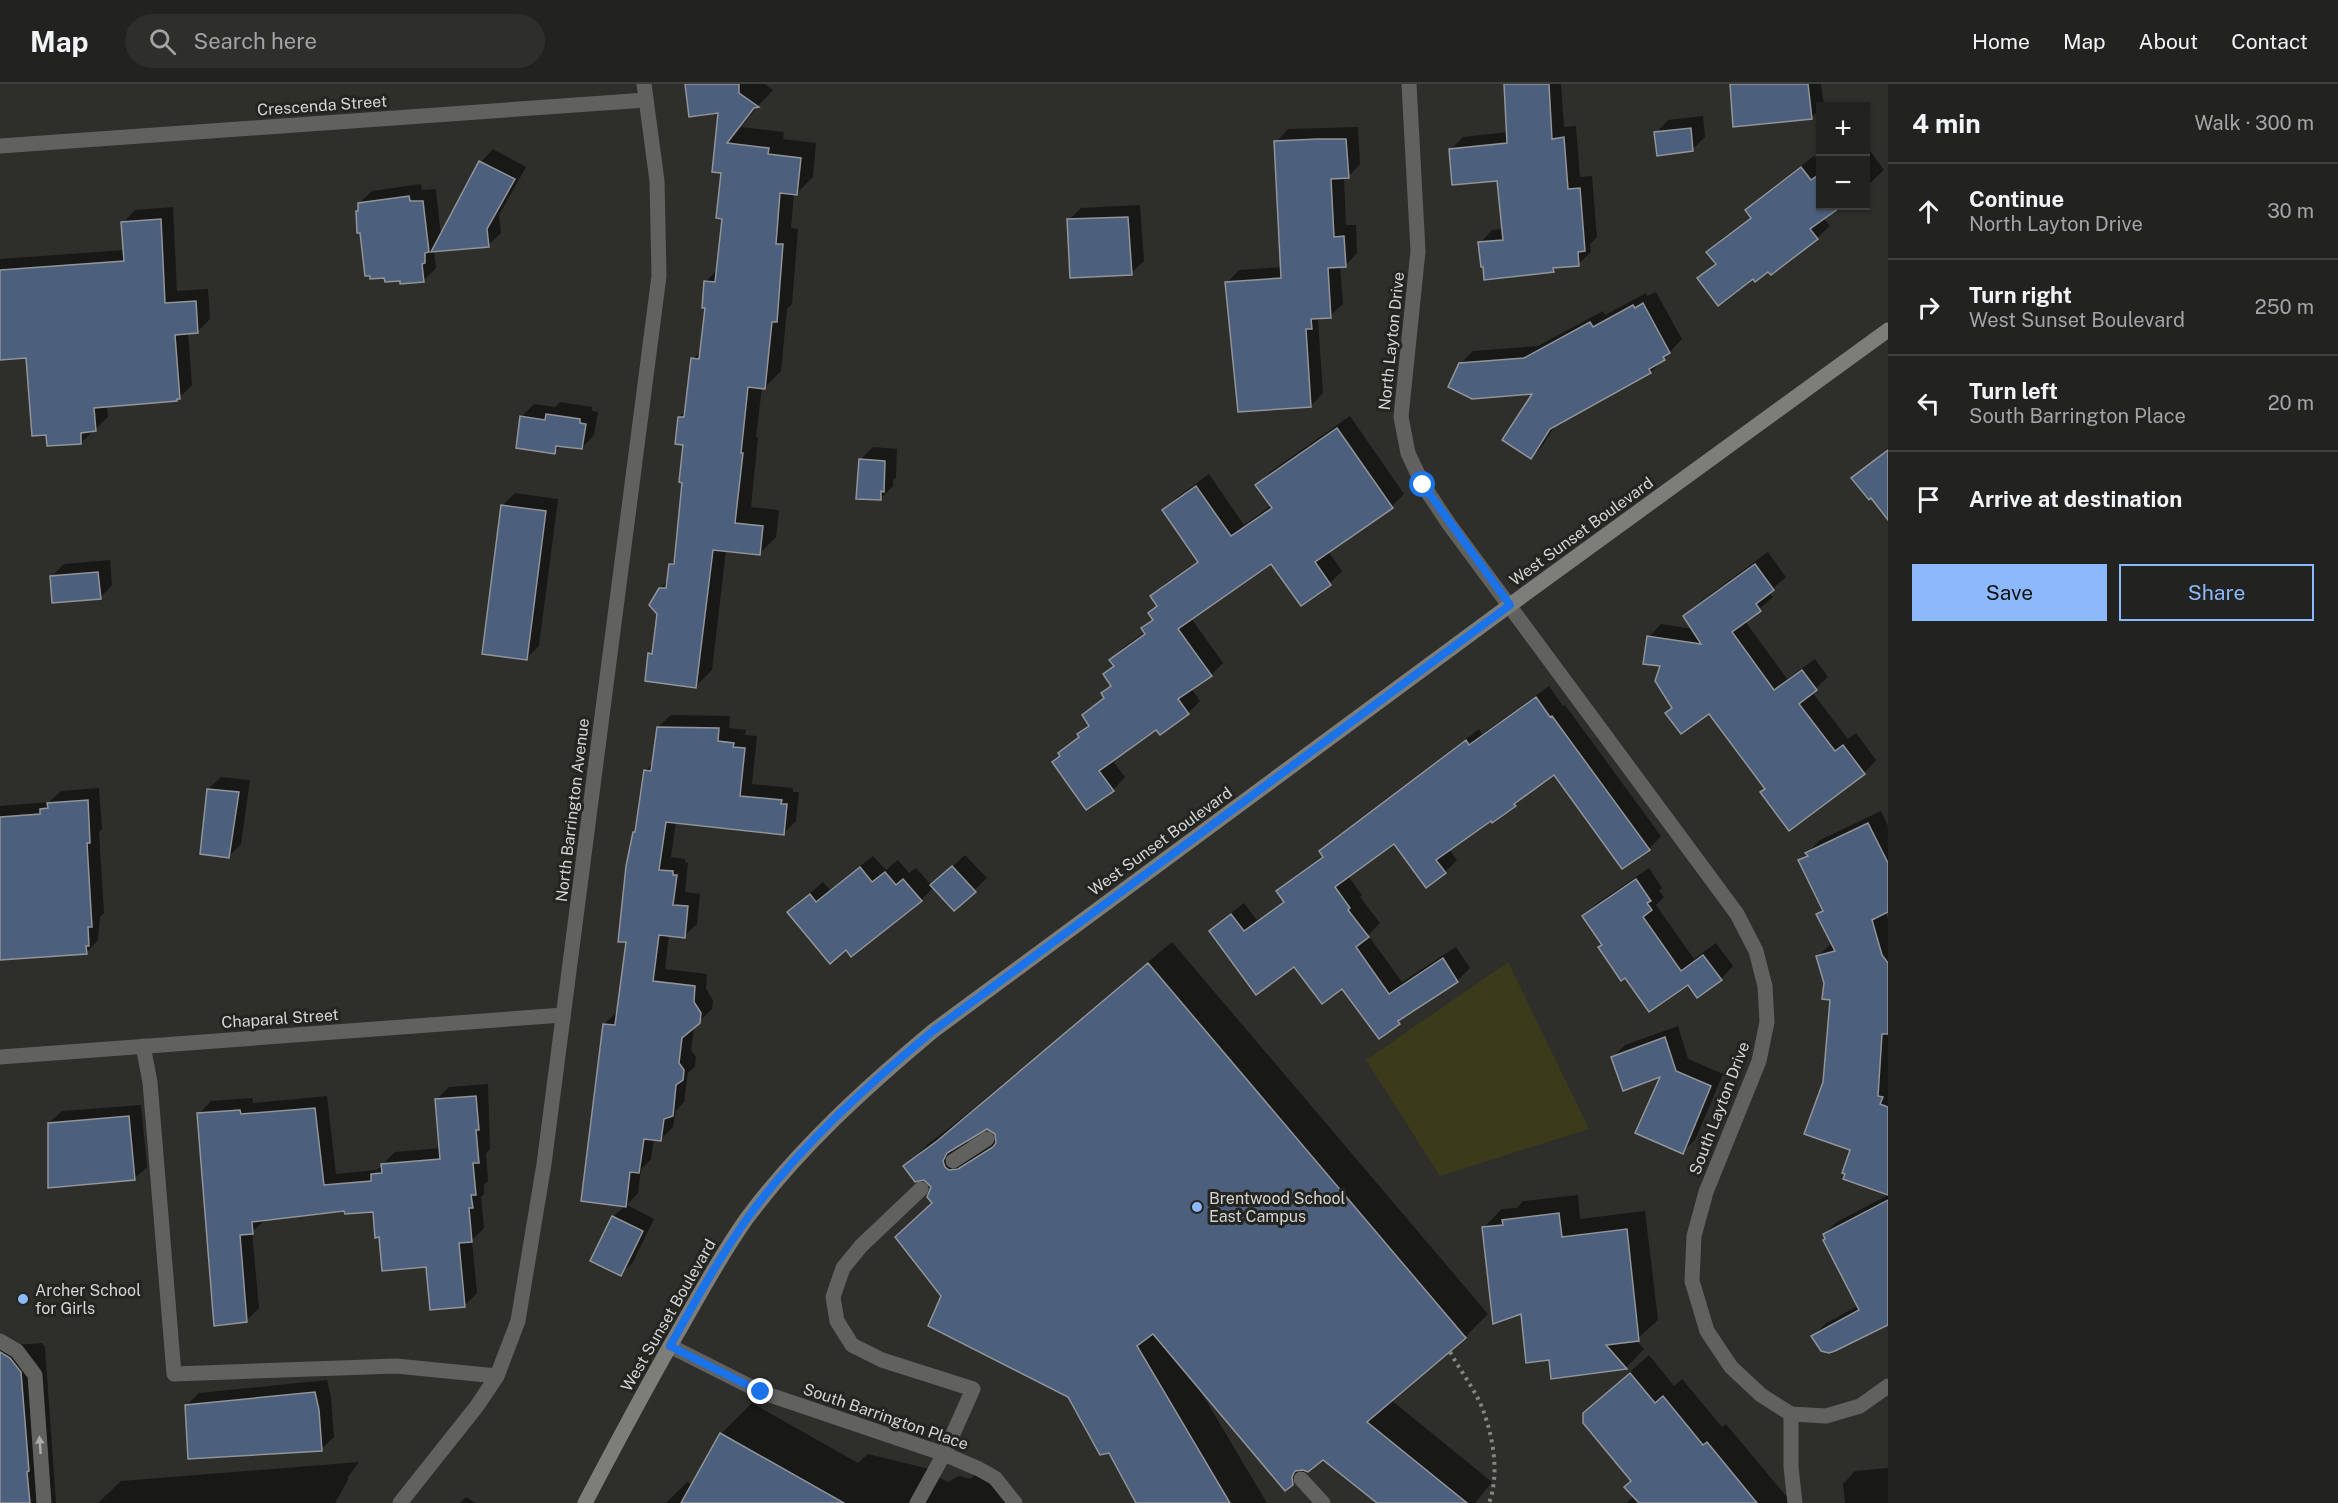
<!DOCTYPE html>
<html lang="en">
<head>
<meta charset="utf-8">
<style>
  body { margin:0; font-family:"Public Sans",sans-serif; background:#2e2f2d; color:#f1f3f6 }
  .controls { position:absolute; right:18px; top:18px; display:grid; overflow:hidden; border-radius:0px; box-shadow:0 2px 4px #0004 }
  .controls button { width:54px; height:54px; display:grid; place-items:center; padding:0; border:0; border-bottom:2px solid #3f3f3e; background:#222220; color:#f1f3f6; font:30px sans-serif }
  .stop { position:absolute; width:18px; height:18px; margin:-14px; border:4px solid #1a73e8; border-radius:50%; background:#fff }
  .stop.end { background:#1a73e8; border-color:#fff; box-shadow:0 2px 6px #0008 }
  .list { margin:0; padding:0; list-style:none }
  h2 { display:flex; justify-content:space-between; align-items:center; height:78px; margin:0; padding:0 24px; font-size:26px }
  h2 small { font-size:20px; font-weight:400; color:#a2a4a5 }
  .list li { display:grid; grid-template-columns:39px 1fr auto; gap:18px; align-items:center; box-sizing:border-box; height:96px; padding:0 24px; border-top:2px solid #3f3f3e }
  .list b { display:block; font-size:22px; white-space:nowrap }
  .list p { margin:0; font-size:20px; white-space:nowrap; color:#a2a4a5 }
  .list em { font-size:20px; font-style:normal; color:#a2a4a5 }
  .actions { display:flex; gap:12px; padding:18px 24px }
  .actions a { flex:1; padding:14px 0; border:2px solid #8bb9fc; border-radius:0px; text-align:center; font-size:21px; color:#8bb9fc }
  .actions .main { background:#8bb9fc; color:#111 }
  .icon { flex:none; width:33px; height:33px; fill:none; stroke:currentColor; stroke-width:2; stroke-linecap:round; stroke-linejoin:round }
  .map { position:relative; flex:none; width:1888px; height:1419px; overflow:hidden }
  header { display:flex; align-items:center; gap:36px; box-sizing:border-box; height:84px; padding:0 30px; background:#222220; border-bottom:2px solid #3f3f3e }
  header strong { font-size:28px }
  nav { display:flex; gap:33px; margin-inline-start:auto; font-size:21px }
  .search { width:420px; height:54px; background:#2e2f2d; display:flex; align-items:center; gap:15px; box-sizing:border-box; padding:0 21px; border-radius:33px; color:#a2a4a5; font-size:22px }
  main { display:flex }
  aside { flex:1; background:#222220 }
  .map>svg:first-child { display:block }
</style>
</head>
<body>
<header>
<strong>Map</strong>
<div class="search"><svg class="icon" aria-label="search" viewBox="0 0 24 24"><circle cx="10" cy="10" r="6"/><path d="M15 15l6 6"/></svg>Search here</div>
<nav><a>Home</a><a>Map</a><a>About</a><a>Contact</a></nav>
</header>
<main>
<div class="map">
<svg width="1888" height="1419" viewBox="0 0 1888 1419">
  <rect width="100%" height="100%" fill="#2e2e2a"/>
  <!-- green -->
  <path fill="#3b3b1b" d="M1508,878L1589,1045L1440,1092L1366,976Z"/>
  <!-- shadow -->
  <g fill="#0007" fill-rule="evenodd">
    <path d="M686,0H765L773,6L758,22L741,43L784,48L783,55L816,59L813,93L797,109H794L791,144L798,145L792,220L787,225L781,287L764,304L762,303L756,353H758L751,423L779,426L776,453L760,469L726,466L712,586L696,602L650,570L654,566L660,505L668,496L670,480L676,475L683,397L685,359L679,333L686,326L693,275L702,266L707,222L706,197L718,185L724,133L720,27Z"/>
    <path d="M1506,0H1561L1564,43L1576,42L1580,93L1592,92L1597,153L1590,160L1591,168L1578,180L1558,182L1553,187L1480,159L1492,146L1503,145L1498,95L1451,65L1463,53L1508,48Z"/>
    <path d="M1735,0H1821L1824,21L1812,33Z"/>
    <path d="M1703,32L1705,53L1692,66L1656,49L1668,36Z"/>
    <path d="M1358,43L1360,80L1348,93H1344L1346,141H1356L1357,169L1345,182H1340L1343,220L1330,232L1322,233L1318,236L1323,309L1311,322L1227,199L1239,186L1282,183L1276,58L1288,45Z"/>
    <path d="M1866,61L1884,86L1866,103Z"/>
    <path d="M493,65L526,83L499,131L501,149L488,161L436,166L434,168L436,184L423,197L357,128L360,125L359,119L372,107L421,100L422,106L436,105L441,153L481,78Z"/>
    <path d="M1814,72L1820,80V122H1840L1823,133L1830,142L1817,154L1769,186L1753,193L1699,194L1716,178L1708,168L1720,156L1752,132L1747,126L1759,114Z"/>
    <path d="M1140,121L1144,177L1131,189L1069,136L1081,124Z"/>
    <path d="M173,123L177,207L208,205L210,235L198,247L188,248L192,301L177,316L107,322L108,333L81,359L27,272L0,274V175L125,166L123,139L135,126Z"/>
    <path d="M1656,208L1682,255L1651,288L1556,340L1543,361L1531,374L1535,308L1460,280L1473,267L1538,262L1603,227L1605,231L1646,209L1647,212Z"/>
    <path d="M560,318L592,323V327L598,328L594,351L582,364L562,361L554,368L521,333L534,320L555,323Z"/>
    <path d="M1350,332L1404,410L1392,422L1328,467L1342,487L1330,499L1301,520L1272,478L1191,534L1223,579L1211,591L1191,604L1200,617L1188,629L1157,644L1112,676L1125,693L1113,706L1054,678L1090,640L1084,631L1105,612L1103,609L1112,600L1105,590L1115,580L1111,576L1124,563L1145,548L1143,545L1154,534L1150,529L1158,520L1152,512L1165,500L1199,476L1164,426L1176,414L1209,390L1244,441L1272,421L1257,401L1270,388Z"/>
    <path d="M873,363L897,365L896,394L893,396V402L880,415L860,376Z"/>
    <path d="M1888,364V434L1871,412L1853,394Z"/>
    <path d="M515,409L558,415L539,562L527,574L502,422Z"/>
    <path d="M1768,468L1786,493L1769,508L1773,513L1745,537L1787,595L1815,575L1828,593L1812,608L1848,655L1856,649L1876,676L1864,689L1789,745L1766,704L1709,628L1667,629L1673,623L1662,581L1649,553L1661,540L1693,545L1685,532L1697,520Z"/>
    <path d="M110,476L112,501L100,514L52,492L64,480Z"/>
    <path d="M1549,602L1563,622L1565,621L1661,752L1649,765L1555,689L1527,709L1515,721L1493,737L1491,735L1449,765L1457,776L1445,788L1394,758L1348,792L1362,811L1360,813L1380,839L1368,851L1402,898L1456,863L1470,884L1457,897L1409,928L1399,938L1342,903L1211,847L1223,835L1244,819L1257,836L1285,816L1278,807L1291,795L1323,771L1321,767L1333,755L1479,645L1482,650Z"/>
    <path d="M671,631L730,632L729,644L746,646L745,651L757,652L752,700L793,704V708H799L796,737L783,750L676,738L671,773L685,775V778L688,779L685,808L700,810L697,840L684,852L669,851L665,885L707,890L706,905L713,916L712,925L694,942L691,966L696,973L695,982L688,989L684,1018L676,1027L673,1043L661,1055L654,1054L651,1075L641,1085L638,1109L627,1121L654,1135L633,1178L621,1190L613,1133L625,1122L604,940L617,928L628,857L634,748L637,745L645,687L653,679L658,643Z"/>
    <path d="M221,693L250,696L241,760L229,772L208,705Z"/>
    <path d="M99,704L102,745L99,748L104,829L100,833L98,856L86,869L0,874V722L49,718L61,707Z"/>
    <path d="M1881,727L1888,742V826L1886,828L1888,836V1102L1851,1065L1825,998L1832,915L1818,872L1832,859L1818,831L1824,825L1800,776L1820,756Z"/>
    <path d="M965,771L987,794L954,825L934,803L921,816L846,864L789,828L823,798L830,806L873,772L886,786L898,776L909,789L916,784L932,802Z"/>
    <path d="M1649,784L1662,804L1659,807L1664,813L1656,821L1694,875L1716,859L1733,882L1721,895L1688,899L1603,860L1584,832L1596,820Z"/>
    <path d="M1172,858L1488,1230L1465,1253L1391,1316L1492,1398L1475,1419H1380L1323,1374L1306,1385L1292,1399L1202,1307L1201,1308L1267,1419H1138L1110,1367L1069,1312L943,1212L920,1130L933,1118L930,1098L905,1082L928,1060L962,1034ZM981,1045H993L997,1053L982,1063L968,1060L966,1055Z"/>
    <path d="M1678,942L1688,975L1723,990L1695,1056L1682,1068L1662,991L1613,973L1625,961Z"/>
    <path d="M488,1000L490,1065L486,1070L488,1097L484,1101V1110L481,1113L484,1144L472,1156L477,1209L464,1222L428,1181L381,1152L375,1126H346L265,1136L252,1148L259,1224L246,1237L199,1030L211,1017L252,1014L253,1019L327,1012L336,1090L377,1086L395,1068L441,1064L436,1016L449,1003Z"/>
    <path d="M141,1021L147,1083L134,1095L49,1039L62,1027Z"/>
    <path d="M1578,1111L1580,1135L1645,1127L1658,1236L1636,1256L1644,1265L1626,1284L1553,1293L1550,1274L1522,1228L1483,1144L1502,1125L1517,1124L1523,1117Z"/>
    <path d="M1888,1111V1238L1813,1252L1825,1240L1859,1221L1824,1150L1837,1138Z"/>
    <path d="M42,1259L45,1263L56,1419H0V1262Z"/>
    <path d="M1649,1271L1674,1302L1682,1295L1722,1343L1726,1340L1792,1419H1626L1635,1412L1632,1397L1584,1329Z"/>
    <path d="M327,1296L331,1313L334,1353L321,1365L187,1321L199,1309Z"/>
    <path d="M752,1319L858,1379L868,1370L938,1387L940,1394L948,1398L959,1392L971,1395L980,1385L1018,1419H666L687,1398L693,1401L721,1350Z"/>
    <path d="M359,1378L348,1393V1396L335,1419H98L121,1397Z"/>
    <path d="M1888,1384V1419H1845L1843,1400L1855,1387Z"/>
    <path d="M466,1413L476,1419H460Z"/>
  </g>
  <!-- building -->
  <g fill="#4c607e" stroke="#919498" stroke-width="1.5" fill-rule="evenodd">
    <path d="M685,0H739V9L759,23L754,24L727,59L769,64L768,70L801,74L797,111L780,109L776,160H783L777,238H772L765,305L748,303L741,369H743L735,439L763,442L760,471L713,466L696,604L645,597L648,569L652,570L657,530L649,521L659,504H666L669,480H674L682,399L679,398L683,361L675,360L678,333H684L691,274L699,275L705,224H702L704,197L715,198L722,135L716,134L721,89L712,88L718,29L689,33Z"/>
    <path d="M1504,0H1549L1552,55L1564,53L1568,105L1580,104L1585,167L1578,168L1579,182L1553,184L1554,188L1484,196L1483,183H1481L1478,158L1503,156L1497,97L1452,101L1449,65L1507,59Z"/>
    <path d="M1730,0H1808L1812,35L1733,43Z"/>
    <path d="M1691,44L1693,67L1657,72L1654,48Z"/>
    <path d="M1318,55H1346L1349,94L1331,95L1334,153L1344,152L1346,183L1328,184L1331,234L1311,235L1312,245H1306L1311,323L1238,328L1225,198L1281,194L1274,57Z"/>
    <path d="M479,77L515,95L487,145L489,163L431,168Z"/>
    <path d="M1801,83L1811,96L1821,89V122H1842L1810,145L1818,155L1771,191L1768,188L1755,198L1753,195L1718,222L1697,194L1716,180L1706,168L1751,134L1745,126Z"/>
    <path d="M409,112L410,117H423L429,168L425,169V179L422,180L424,198L400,200V197L385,198L384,194L370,195V192H365L360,149H357L356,127H358V119Z"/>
    <path d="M1128,133L1132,191L1070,194L1067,135Z"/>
    <path d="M161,135L165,219L196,217L198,249L175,251L180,315H177V317L94,324L96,347L81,349V360L47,362L46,351L32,352L26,274L0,276V186L124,177L121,138Z"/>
    <path d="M1643,219L1670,269L1663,273L1665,276L1649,285L1651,289L1550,345L1531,375L1502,356L1532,310L1472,315L1448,303L1459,279L1524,274L1590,238L1593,243L1633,221L1635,224Z"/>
    <path d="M546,330L580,335V339L586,340L582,365L556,362L555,370L516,364L520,332L545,336Z"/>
    <path d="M1337,344L1393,424L1315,478L1331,501L1301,522L1271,480L1178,545L1212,592L1178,615L1189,630L1160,651L1156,646L1099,687L1114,707L1086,726L1052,678L1060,672L1058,669L1079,653L1077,650L1089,642L1082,631L1104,614L1101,609L1111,602L1103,590L1114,582L1109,576L1145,550L1141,544L1153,536L1148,529L1157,522L1150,512L1198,478L1162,426L1196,402L1231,452L1272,424L1255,401Z"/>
    <path d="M1888,366V436L1871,414L1869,416L1851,394Z"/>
    <path d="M859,375L885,377L884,408L881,407V416L856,415Z"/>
    <path d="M501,421L546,427L527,576L482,570Z"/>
    <path d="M1755,480L1774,506L1756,520L1761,527L1732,548L1774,606L1802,586L1817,606L1799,620L1835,667L1843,661L1865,690L1789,747L1760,708L1765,705L1709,630L1681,650L1665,629L1672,624L1655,597L1660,582L1643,580L1647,552L1701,560L1683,532Z"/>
    <path d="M98,488L101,515L52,519L50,492Z"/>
    <path d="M1536,613L1550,633L1552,632L1650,766L1622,785L1554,691L1514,720L1516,722L1492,739L1491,737L1436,776L1446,789L1426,804L1394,760L1335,803L1350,824L1348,826L1369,853L1356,863L1389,910L1443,874L1458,898L1398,937L1400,940L1379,955L1342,905L1322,920L1294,883L1256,911L1209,847L1231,830L1244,847L1284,818L1276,807L1323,773L1319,767L1466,656L1469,661Z"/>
    <path d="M657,643L719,644L718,657L734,659L733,663L745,664L740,712L782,716L781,720H787L784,751L666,738L659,786L673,787V791H677L673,821L688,822L685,854L659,851L653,897L695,902L694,918L701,929L700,939L682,954L679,979L684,986L683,996L676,1001L673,1032L664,1035L661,1057L644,1055L639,1089L630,1088L626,1123L581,1117L603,940L615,941L626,858H618L626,782L633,748H635L644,686L651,687Z"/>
    <path d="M207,705L239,708L229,774L200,770Z"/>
    <path d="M88,716L90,759H87L92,843H88L89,862H86L87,870L0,876V733L40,730V725L48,724L47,719Z"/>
    <path d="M1868,739L1888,779V828L1872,836L1882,871L1888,879V950H1882L1878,1012L1883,1013L1880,1020L1888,1023V1111L1843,1095L1845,1090L1842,1089L1850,1066L1804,1050L1823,998L1830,916L1822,915L1824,899L1816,872L1835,867L1816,830L1823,827L1798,776L1808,772L1805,769Z"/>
    <path d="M952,782L976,808L954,827L930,801Z"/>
    <path d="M860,783L872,798L885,788L896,801L903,795L922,817L851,873L846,866L830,880L787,828L810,810L816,818Z"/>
    <path d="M1636,795L1651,817L1647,819L1652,826L1643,833L1681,887L1703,871L1722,896L1697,914L1688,901L1649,928L1625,894L1621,897L1598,863L1602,861L1582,832Z"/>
    <path d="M1148,879L1466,1254L1367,1338L1467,1419H1377L1323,1376L1308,1388L1303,1386L1295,1387L1292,1393L1293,1401L1285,1407L1153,1250L1137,1262L1230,1419H1136L1109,1369L1100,1371L1068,1313L928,1242L941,1212L895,1153L932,1119L927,1113L931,1103L924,1096L915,1098L903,1082L937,1057ZM987,1045L995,1050L996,1059L993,1063L958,1085L949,1086L945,1083L943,1077L947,1069Z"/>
    <path d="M1665,953L1676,987L1711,1002L1683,1070L1635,1049L1660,993L1623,1007L1611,973Z"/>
    <path d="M476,1012L479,1046H476L479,1079H473L476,1111H471L473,1124H469L472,1158L459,1159L465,1223L430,1226L426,1183L382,1187L379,1153L375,1154L373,1128L345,1130L344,1127L252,1138L253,1150L240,1151L247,1238L214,1242L197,1029L240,1026L241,1030L315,1024L324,1101L371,1097V1090L382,1089L381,1080L440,1075L435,1015Z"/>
    <path d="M129,1032L135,1096L48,1104V1039Z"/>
    <path d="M1888,1116V1241L1835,1267L1829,1269L1821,1267L1811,1252L1859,1226L1823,1156L1825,1155L1823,1150Z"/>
    <path d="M1559,1129L1562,1153L1627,1145L1639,1257L1606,1261L1627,1285L1551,1295L1549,1276L1526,1279L1521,1230L1493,1240L1482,1143L1503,1141L1502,1136Z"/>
    <path d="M612,1132L643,1147L621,1192L590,1177Z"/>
    <path d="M0,1268L10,1274L21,1288L29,1387L27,1388L30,1419H0Z"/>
    <path d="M1630,1289L1655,1319L1663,1312L1703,1361L1707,1358L1757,1419H1639L1624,1403L1631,1397L1583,1339V1329Z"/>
    <path d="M315,1308L319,1326L322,1367L188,1375L185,1321Z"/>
    <path d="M720,1349L844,1419H681Z"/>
  </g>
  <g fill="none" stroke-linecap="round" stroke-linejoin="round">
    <!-- path -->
    <path stroke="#858582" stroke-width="4" stroke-dasharray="3 4.5" stroke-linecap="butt" d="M1450,1268C1460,1286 1473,1303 1481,1321C1493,1350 1500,1390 1489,1419"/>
    <!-- service -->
    <g stroke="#61615f" stroke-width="15">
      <path d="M143,962L150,998L174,1290L396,1282L497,1292"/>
      <path d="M953,1077L987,1055"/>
      <path d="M0,1257L17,1267L35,1291L44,1419"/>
      <path d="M1791,1330V1383L1795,1419"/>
      <path d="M1301,1395L1323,1419"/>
      <path d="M917,1419L944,1370L973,1305L882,1276L852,1261L837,1237L833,1213L843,1184L861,1162L921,1105"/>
    </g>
    <!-- minor -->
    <g stroke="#61615f" stroke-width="15">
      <path d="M1409,0L1418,167L1401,333L1408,369L1423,401L1449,440L1737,830L1756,867L1765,902L1767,938L1759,977L1706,1108L1694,1152L1692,1197L1707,1247L1731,1283L1761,1311L1791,1330L1826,1332L1860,1322L1888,1302"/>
      <path d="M0,62L646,16"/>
      <path d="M0,973L563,931"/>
      <path d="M670,1262L761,1308L944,1370L979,1385L995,1394L1015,1419"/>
      <path d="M400,1419L477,1322L497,1292L518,1237L544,1080L659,192L657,97L644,0"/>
    </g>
    <!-- secondary -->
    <path stroke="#7d7d7a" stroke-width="15" d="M585,1419C616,1360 647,1301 681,1243C702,1206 722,1169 747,1134C800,1063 865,1004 933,947L1510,521L1888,246"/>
  </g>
  <!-- one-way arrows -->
  <defs><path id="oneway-solid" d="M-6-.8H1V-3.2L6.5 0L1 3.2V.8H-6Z" transform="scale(1.5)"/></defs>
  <use fill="#acacaa" href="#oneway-solid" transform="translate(40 1361) rotate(-94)"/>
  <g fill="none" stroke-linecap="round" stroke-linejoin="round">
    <!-- route -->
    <path stroke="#1a73e8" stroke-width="8" d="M761,1308L670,1262C694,1219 718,1176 746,1136C798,1064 865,1003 933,947L1510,521L1423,401"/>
  </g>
  <!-- markers -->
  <g fill="#8bb9fc" stroke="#242421" stroke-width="2">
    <circle cx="1197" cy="1123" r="6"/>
    <circle cx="23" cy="1215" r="6"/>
  </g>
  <g text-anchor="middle" stroke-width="6" stroke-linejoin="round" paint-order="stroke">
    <!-- street labels -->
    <g font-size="16" fill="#d5d5d3" stroke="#242421">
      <text transform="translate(322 21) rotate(-4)" y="6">Crescenda Street</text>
      <text transform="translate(1391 257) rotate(-84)" y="6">North Layton Drive</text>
      <text transform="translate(1581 447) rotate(-36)" y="6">West Sunset Boulevard</text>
      <text transform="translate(572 726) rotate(-83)" y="6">North Barrington Avenue</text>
      <text transform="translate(1160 757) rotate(-36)" y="6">West Sunset Boulevard</text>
      <text transform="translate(280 934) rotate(-4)" y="6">Chaparal Street</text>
      <text transform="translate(1719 1024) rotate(-69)" y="6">South Layton Drive</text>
      <text transform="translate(668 1231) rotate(-60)" y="6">West Sunset Boulevard</text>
      <text transform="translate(886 1332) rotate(19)" y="6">South Barrington Place</text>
    </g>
    <!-- poi labels -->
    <g font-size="16" fill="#d5d5d3" stroke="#242421" text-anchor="start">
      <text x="1209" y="1120">Brentwood School<tspan x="1209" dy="18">East Campus</tspan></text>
      <text x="35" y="1212">Archer School<tspan x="35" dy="18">for Girls</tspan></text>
    </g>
  </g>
</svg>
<div class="controls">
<button>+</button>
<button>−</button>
</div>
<div class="stop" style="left:1423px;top:401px"></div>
<div class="stop end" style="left:761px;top:1308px"></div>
</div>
<aside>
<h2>4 min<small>Walk · 300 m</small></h2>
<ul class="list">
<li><svg class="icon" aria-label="ahead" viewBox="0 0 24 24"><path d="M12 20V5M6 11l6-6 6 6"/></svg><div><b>Continue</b><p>North Layton Drive</p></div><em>30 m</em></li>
<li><svg class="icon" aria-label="right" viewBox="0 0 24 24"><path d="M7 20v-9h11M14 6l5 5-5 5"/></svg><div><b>Turn right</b><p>West Sunset Boulevard</p></div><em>250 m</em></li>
<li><svg class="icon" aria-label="left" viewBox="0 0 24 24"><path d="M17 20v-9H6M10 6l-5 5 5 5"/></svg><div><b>Turn left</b><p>South Barrington Place</p></div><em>20 m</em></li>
<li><svg class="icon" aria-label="arrive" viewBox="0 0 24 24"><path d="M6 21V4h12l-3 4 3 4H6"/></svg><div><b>Arrive at destination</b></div></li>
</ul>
<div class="actions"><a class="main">Save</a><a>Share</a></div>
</aside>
</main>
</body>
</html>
